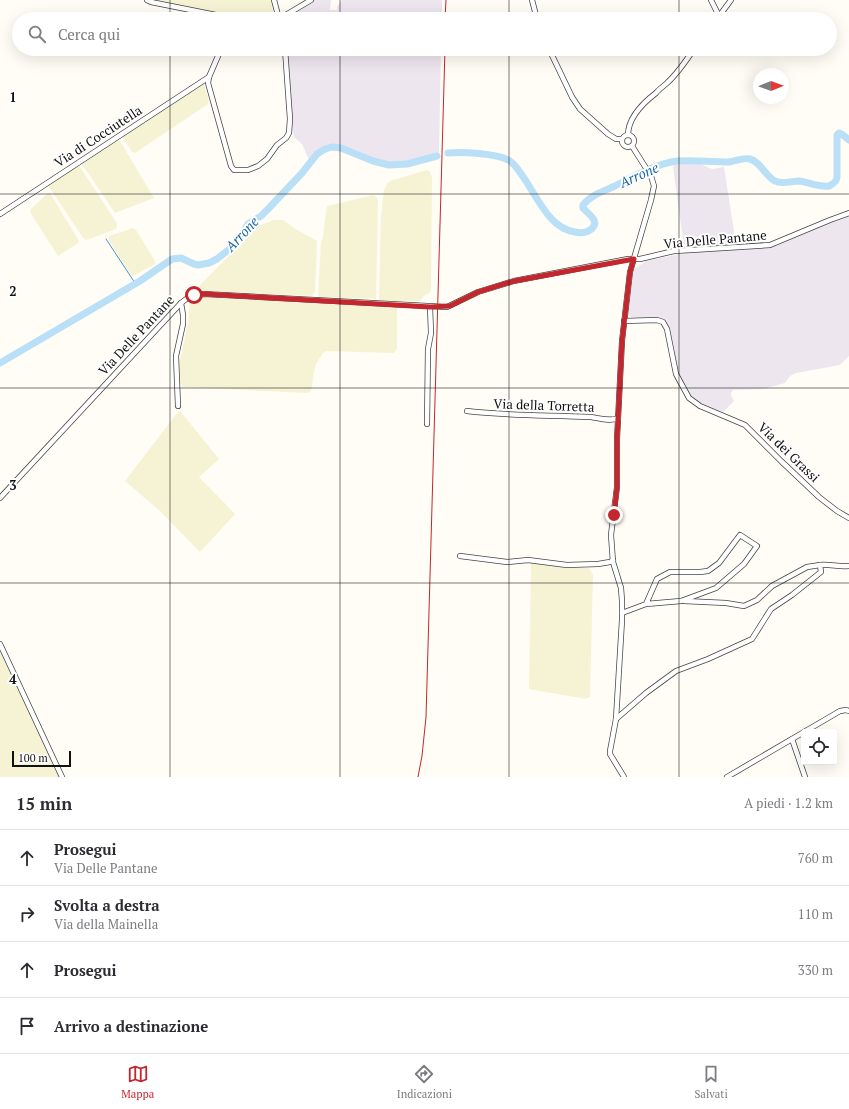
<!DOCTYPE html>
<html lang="it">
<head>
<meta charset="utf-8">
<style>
  body { margin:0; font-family:"PT Serif",serif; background:#f7f7f7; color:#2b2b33 }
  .controls { position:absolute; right:12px; bottom:12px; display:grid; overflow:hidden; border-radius:4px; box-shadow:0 4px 16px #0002 }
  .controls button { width:36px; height:36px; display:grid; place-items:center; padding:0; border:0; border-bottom:1px solid #e1e1e2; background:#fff; color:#2b2b33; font:20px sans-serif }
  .compass { position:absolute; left:753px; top:68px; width:36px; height:36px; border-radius:50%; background:#fff; box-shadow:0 4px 16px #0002; rotate:89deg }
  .scale { position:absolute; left:12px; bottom:10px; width:59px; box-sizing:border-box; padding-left:4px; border:2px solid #111; border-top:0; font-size:11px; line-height:14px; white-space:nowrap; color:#111; -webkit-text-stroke:3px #fff; paint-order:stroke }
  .stop { position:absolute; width:12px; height:12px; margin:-9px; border:3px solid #c4262e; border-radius:50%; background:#fff }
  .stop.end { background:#c4262e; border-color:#fff; box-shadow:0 1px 4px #0008 }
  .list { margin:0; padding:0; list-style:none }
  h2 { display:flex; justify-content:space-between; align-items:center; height:52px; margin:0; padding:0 16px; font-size:17px }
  h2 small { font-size:13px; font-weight:400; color:#7c7c81 }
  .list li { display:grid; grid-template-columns:26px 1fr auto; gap:12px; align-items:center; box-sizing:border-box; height:56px; padding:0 16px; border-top:1px solid #e1e1e2 }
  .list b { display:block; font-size:15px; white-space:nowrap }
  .list p { margin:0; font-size:13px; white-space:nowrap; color:#7c7c81 }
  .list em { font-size:13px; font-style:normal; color:#7c7c81 }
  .icon { flex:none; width:22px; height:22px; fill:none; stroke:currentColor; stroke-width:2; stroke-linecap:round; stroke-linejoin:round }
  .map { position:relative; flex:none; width:849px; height:777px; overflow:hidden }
  .search { position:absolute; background:#fff; box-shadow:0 4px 16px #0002; left:12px; right:12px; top:12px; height:44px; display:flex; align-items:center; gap:10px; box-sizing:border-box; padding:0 14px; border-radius:22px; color:#7c7c81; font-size:15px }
  .sheet { height:276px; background:#fff }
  nav { display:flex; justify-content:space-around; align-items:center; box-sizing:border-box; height:56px; border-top:1px solid #e1e1e2; background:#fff; font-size:11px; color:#7c7c81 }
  nav a { display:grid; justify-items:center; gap:2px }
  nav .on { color:#c4262e }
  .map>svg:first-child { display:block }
</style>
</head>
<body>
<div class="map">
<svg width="849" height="777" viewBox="0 0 849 777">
  <rect width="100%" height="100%" fill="#fffdf5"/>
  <!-- industrial -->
  <g fill="#eee6ef">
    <path d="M314,0H331L330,10H337V7L342,0H442V19H285L286,17Z"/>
    <path d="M287,49H441L439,153L409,162L391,164L373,159L349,149L336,145L328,146L320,149L310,162L302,144L295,138L293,134Z"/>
    <path d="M691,163H698L712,169L724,167L736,244L684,247L673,167L675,164Z"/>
    <path d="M849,215V356L840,365L796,373L790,376L785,383L764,389L733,390L731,393V395L734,401L723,412L701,403L695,400L691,396L680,378L677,370L673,344L667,322L661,318L656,317L637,318L631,317L628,315L627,305L633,270L646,261L690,252L776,246Z"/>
  </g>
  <!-- farmland -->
  <g fill="#f6f3d4">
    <path d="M153,0H271L273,12V13L271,14H222Z"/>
    <path d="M200,84H204L209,101L208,104L135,153L132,152L123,138L124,135Z"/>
    <path d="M117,141H120L154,198L115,213L82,164Z"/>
    <path d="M75,166L80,167L116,222L117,225L116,229L87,240L84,239L49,187V184Z"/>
    <path d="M427,170L430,172L432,177L431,290L429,293L424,296L420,301H382L379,299L381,218L384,190L387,184L390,181Z"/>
    <path d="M48,193H50L79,241L78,243L58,256L30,212L31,209Z"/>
    <path d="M374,195L376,197L378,200L376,299L318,297L321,242L323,237L326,212L327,206Z"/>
    <path d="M274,220H283L294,228L317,241L315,292L312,296L197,291L201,284L258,226Z"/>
    <path d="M133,228L136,230L155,261V264L133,276L131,275L108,239L109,236Z"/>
    <path d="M198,297L397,308V349L395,352L393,353L326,351L323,353L316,364L313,377L312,387L311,391L307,393L183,387L180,383L179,370L180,360L188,323L190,302L193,299Z"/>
    <path d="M180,411L219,459L199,477L235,514L200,552L159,510L125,481L178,412Z"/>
    <path d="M531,562L569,568H589L593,575L590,697L586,699L529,689Z"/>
    <path d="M0,650L59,777H0Z"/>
  </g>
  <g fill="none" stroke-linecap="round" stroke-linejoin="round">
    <!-- stream -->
    <path stroke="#3f96cf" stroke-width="1" d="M106,239L135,283"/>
    <!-- river -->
    <g stroke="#b9e0f7" stroke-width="7">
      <path d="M448,153C462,152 496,153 508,160C513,162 516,167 519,171C535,191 547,228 575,232C580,233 586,233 590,230C602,222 588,214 583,208V205C591,195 604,191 615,186C634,176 655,164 677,161C694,160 709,162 726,162C734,162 742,157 750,159C761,162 765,176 775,181C782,185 791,181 799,181C808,182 820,188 829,186C833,184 836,182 837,178V135L839,133L843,135L849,140"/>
      <path d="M0,363L140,281L172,259L181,258L194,264L198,265L209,263L217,259L232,247L239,239L248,224L261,216L269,208L302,173L317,154L325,149L332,147L341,148L373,161L389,165L407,164L437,156"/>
    </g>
    <!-- minor casing -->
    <g stroke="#444" stroke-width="6">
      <g id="minor">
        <path d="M147,0L151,2L226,17"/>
        <path d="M274,0L279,19"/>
        <path d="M532,0L537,19"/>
        <path d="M711,0L719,16"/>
        <path d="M224,19L226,17L274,19"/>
        <path d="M279,19L311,0"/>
        <path d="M717,19L731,0"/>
        <path d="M221,49L209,77L208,83L231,166L234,170H248L258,166L267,159L277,145L286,138L289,133L290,119L285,49"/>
        <path d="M549,49L572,97L580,109L608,134L616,139H622"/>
        <path d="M628,135C628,118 643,103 656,93C659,89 664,86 667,83C678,73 686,61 694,49"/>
        <circle cx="628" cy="141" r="6"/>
        <path d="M0,214L209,77"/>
        <path d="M624,321L657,320L663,322L667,329L676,374L689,398L700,406L745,425L781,461L819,497L837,511L849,518"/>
        <path d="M178,406L176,356L183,324V315L181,303"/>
        <path d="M467,411C508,416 550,415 591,417C599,418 611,422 618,418"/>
        <path d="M427,424L428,349L431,333L430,307"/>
        <path d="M0,498L181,303L190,296L204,294L447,307L478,292L514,281L628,259H640L674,251L691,250L770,245L830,220L849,213"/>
        <path d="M460,556L507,562L528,560L567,565L598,564L610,562L613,560"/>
        <path d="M684,601L726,603L744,606L757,600L772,586L807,567L820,565"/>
        <path d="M622,613L646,604L681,601L716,588L744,564L757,546L740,535L719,563L708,571L700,572H670L657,579L646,604"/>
        <path d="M0,644L62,777"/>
        <path d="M616,719L646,693L676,671L708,659L752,639L771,609L792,595L821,572L820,565C830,564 839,567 849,566"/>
        <path d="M804,732L840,711L846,710L849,711"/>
        <path d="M792,739L805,777"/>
        <path d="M624,777L610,754V751L616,719L622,620V601L621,588L613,562L611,535L617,487V439L622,341L630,272L651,200L654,186L651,176L632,146"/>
        <path d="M727,777L804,732"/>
      </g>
    </g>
    <!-- minor -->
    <use href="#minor" stroke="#fff" stroke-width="4.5"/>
    <!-- rail -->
    <g stroke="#c4262e" stroke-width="1">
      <path d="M445,19L446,0"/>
      <path d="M418,777L422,756L426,717L445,49"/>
    </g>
  </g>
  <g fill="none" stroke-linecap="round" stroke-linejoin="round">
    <!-- route -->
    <path stroke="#c4262e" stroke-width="5" d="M194,295L204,294L430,307L450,306L478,292L514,281L634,259L630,272L622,341L617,439V487L614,515"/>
  </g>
  <!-- grid -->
  <path fill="none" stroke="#111" stroke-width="1" stroke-opacity="0.55" d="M170,0V19M340,0V19M509,0V19M679,0V19M170,49V777M340,49V777M509,49V777M679,49V777M0,194H849M0,388H849M0,583H849"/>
  <g text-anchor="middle" stroke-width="4" stroke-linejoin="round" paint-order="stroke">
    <!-- street labels -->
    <g font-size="13" fill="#111" stroke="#fff">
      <text transform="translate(98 136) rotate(-33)" y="5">Via di Cocciutella</text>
      <text transform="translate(715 239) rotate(-5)" y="5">Via Delle Pantane</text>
      <text transform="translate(136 335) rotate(-47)" y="5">Via Delle Pantane</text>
      <text transform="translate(544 405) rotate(2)" y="5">Via della Torretta</text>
      <text transform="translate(789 452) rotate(44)" y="5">Via dei Grassi</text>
    </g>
    <!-- water labels -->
    <g font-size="14" font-style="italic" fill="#1768a6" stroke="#fff">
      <text transform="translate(639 175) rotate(-24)" y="5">Arrone</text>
      <text transform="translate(242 234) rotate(-47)" y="5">Arrone</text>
    </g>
  </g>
  <g font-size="13" text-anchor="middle" font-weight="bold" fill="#111" stroke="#fff" stroke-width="4" stroke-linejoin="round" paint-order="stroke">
    <text x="13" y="102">1</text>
    <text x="13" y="296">2</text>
    <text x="13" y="490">3</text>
    <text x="13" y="684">4</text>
  </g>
</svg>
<div class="controls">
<button><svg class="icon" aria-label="locate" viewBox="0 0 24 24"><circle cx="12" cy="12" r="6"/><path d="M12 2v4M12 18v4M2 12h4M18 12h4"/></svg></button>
</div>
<svg class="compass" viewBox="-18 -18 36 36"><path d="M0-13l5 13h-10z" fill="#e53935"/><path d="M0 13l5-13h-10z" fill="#7c7c81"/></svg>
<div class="scale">100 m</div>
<div class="stop" style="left:194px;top:295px"></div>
<div class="stop end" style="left:614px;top:515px"></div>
<div class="search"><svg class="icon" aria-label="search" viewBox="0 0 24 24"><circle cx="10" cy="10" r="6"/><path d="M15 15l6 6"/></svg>Cerca qui</div>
</div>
<section class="sheet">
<h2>15 min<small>A piedi · 1.2 km</small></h2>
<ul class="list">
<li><svg class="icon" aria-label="ahead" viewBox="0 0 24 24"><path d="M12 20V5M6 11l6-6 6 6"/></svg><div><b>Prosegui</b><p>Via Delle Pantane</p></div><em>760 m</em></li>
<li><svg class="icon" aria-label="right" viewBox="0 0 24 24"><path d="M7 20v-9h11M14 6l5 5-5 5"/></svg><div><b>Svolta a destra</b><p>Via della Mainella</p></div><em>110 m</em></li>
<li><svg class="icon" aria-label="ahead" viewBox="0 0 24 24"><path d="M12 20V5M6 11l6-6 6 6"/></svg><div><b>Prosegui</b></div><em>330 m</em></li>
<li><svg class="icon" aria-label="arrive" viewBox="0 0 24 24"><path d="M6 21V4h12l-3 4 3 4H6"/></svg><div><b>Arrivo a destinazione</b></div></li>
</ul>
</section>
<nav>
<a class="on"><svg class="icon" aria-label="map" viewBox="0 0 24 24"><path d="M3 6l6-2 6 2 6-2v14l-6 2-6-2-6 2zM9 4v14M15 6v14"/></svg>Mappa</a>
<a><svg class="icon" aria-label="directions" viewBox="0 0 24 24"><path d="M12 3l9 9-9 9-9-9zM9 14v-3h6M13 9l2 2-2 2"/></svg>Indicazioni</a>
<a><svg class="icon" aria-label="saved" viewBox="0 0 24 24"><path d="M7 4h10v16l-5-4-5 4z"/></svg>Salvati</a>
</nav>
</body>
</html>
